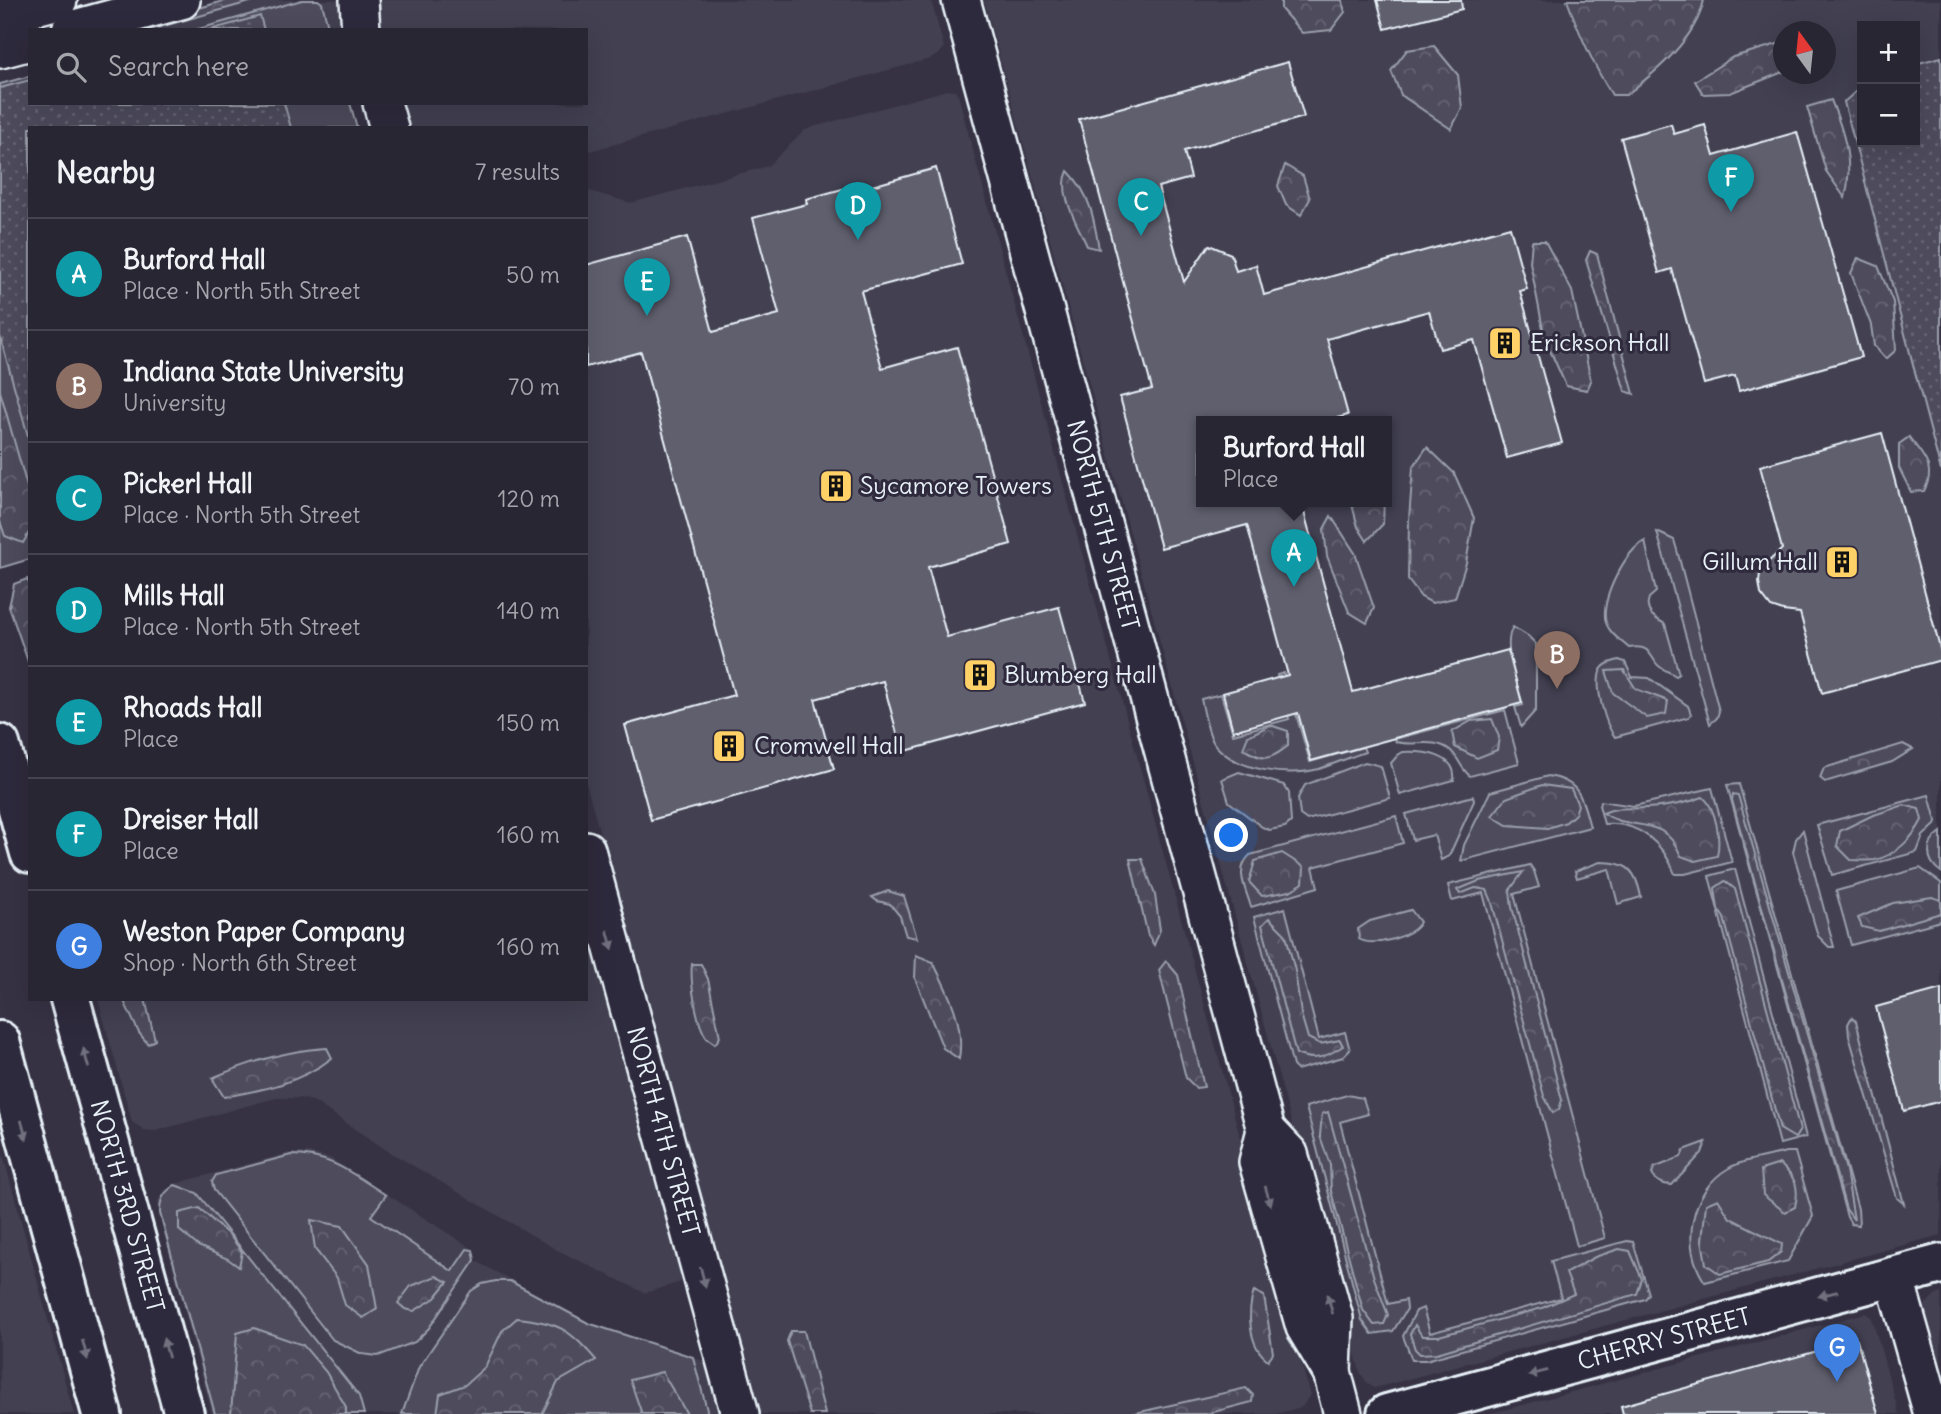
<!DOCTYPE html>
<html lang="en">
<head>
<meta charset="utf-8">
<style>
  body { margin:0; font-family:Delius,sans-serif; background:#34323f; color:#f1f3f6 }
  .controls { position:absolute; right:21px; top:21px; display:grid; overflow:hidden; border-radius:0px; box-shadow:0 7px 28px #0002 }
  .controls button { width:63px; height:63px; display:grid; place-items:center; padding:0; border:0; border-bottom:2px solid #44434e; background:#282633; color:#f1f3f6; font:35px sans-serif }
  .compass { position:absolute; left:1773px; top:21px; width:63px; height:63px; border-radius:50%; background:#282633; box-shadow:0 7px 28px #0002; rotate:345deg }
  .you { position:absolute; left:1232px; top:836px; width:24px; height:24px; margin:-18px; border:5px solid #fff; border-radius:50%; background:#1a73e8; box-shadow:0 0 0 10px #1a73e833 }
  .badge { display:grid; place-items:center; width:46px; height:46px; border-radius:50%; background:#95b2f1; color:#fff; font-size:23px; font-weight:700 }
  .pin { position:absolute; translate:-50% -58px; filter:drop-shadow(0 2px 4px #0008) }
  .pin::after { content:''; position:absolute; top:37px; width:24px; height:21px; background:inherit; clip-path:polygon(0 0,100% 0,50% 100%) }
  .popup { position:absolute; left:1196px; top:416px; width:196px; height:91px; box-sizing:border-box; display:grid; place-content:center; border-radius:0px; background:#282633; filter:drop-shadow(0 2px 5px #0005); font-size:23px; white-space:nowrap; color:#a5a5ac }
  .popup b { font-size:26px; color:#f1f3f6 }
  .popup::after { content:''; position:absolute; left:50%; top:100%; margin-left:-14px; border:14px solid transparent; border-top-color:#282633 }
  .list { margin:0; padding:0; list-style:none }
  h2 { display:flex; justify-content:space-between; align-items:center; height:91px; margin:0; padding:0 28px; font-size:30px }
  h2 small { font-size:23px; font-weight:400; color:#a5a5ac }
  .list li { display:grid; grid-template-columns:46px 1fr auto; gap:21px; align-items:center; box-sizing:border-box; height:112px; padding:0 28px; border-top:2px solid #44434e }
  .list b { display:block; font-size:26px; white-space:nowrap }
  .list p { margin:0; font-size:23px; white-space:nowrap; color:#a5a5ac }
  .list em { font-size:23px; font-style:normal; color:#a5a5ac }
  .icon { flex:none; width:38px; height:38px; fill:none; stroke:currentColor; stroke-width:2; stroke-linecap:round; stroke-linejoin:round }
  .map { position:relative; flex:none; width:1941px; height:1414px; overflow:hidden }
  .search { position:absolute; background:#282633; box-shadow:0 7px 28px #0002; left:28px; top:28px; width:560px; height:77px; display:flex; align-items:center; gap:18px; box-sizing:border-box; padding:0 24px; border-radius:0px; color:#a5a5ac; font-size:26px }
  .panel { position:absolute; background:#282633; box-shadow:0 7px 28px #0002; left:28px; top:126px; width:560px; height:875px; border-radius:0px }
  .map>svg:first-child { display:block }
</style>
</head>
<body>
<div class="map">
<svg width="1941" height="1414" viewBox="0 0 1941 1414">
  <defs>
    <pattern id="forest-crowns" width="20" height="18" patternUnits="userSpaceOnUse" patternTransform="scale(1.75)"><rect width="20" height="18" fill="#4d4b5c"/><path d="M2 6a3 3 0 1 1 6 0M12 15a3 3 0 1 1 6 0" fill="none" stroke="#676574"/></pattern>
    <pattern id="park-dots" width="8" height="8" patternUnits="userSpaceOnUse" patternTransform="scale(1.75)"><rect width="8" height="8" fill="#4d4b5c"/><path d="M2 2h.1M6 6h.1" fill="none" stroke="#676574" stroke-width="1.8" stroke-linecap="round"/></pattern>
  </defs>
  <rect width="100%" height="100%" fill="#363244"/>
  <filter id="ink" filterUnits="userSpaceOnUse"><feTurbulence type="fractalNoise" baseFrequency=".0143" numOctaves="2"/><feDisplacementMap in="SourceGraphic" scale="14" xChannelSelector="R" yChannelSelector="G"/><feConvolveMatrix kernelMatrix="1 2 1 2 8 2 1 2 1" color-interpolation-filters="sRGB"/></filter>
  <g filter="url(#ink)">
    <!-- built -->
    <g fill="#433f51" fill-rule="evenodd">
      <path d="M221,0H344L352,30H112Z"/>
      <path d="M374,0H931L944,47L939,54L930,59L586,152V128H408L401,103H586V30H382Z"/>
      <path d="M984,0H1941V1235L1390,1384L1374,1388L1367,1383L1360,1372ZM1862,26H1915V142H1862ZM1784,32H1826V74H1784ZM1201,421H1387V501H1201Z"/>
      <path d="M947,90L955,91L958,95L1310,1395L1302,1407L1276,1414H750L674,1143L682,1129L624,916L610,906L603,844L586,783V190L631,203L768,166L805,130L813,127Z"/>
      <path d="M586,887L687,1280L645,1293L557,1250L388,1151L313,1101L299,1098H276L155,1131L144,1130L132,1122L98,999H586Z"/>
      <path d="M0,1144L74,1414H0Z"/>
      <path d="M289,1153H309L330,1158L473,1249L476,1261L589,1322L712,1364L731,1414H212L159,1215L158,1200L164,1191L174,1184Z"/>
      <path d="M1941,1293V1384L1923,1320L1925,1305L1936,1294Z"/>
      <path d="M1866,1313L1872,1318L1899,1414H1489Z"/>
    </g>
    <!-- grass -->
    <g fill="#4d4b5c" stroke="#9a9eaa" stroke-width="2">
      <path d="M302,0H318L322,3L329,30H195Z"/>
      <path d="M30,76V103H350L357,128H30V559L0,568V84Z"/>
      <path d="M1657,532L1674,540L1677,550L1719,711L1717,718L1710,724Z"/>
      <path d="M1645,541L1656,592L1649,598C1644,612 1654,618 1665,624L1679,674L1676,676C1670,672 1660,669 1656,663C1648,650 1646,645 1629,648C1620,640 1606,631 1605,618C1603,596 1625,551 1645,541Z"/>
      <path d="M1513,627L1528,636L1536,644V710L1521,727L1515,707L1523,705C1518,685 1501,645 1513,627Z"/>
      <path d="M1619,660L1625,662L1632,677L1649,678L1688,706L1691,714L1689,717L1615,737C1605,725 1595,687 1600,672C1603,664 1611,662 1619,660Z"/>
      <path d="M1284,673L1310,762L1363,747L1365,752C1350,757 1334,764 1319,769C1287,777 1238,771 1216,746C1208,738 1204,711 1201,699L1221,694L1233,734L1289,719L1277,675Z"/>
      <path d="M1505,710L1519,763L1470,776C1461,769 1459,758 1450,750C1433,737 1413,747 1396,742L1395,739Z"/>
      <path d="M1403,752C1423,751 1457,754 1454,780L1400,795L1391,763L1398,755Z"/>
      <path d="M1365,762L1381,766L1390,798L1307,820L1300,815L1298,798L1305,785Z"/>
      <path d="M1239,772L1284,785L1289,793L1291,822L1285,827L1269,830L1262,827L1229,802L1222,779Z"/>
      <path d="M1548,776C1581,781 1582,799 1590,827L1461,861L1464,845L1490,792Z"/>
      <path d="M1739,784L1858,1209L1859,1225L1851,1224L1847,1217L1727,785Z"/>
      <path d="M1712,788L1732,862L1685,874H1675C1664,844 1639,821 1604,824L1599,805L1601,801L1634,806Z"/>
      <path d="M1929,795L1936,821L1935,825L1923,836L1917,852L1832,875L1817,825Z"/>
      <path d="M1473,796L1474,801L1449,856L1441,860L1434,835L1413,840L1406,814Z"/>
      <path d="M1396,816L1403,843L1313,867L1318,887L1251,907C1246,889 1234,870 1250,855Z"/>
      <path d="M1803,830L1834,947H1829L1818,936L1793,852L1796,839Z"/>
      <path d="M1941,832V872C1925,861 1925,843 1941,832Z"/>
      <path d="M1600,862C1628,862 1636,870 1641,897L1618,904L1609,869L1577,878L1575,871Z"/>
      <path d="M1530,865L1534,871L1539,887L1514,894L1605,1238L1577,1246L1483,893L1452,901L1448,885Z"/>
      <path d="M1920,868L1941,883V921L1851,945L1836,891Z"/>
      <path d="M1735,869L1806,1137L1780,1144L1709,876Z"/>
      <path d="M1285,908L1319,1039L1345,1032L1350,1050L1343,1057L1297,1070L1293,1066L1254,917Z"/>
      <path d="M1411,910L1420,922C1414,937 1372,948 1359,939L1358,929L1370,921Z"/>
      <path d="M1347,1095L1363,1098L1368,1114L1340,1122L1388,1304L1406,1300L1407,1309L1393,1331L1372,1334L1362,1320L1306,1107Z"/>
      <path d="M1706,1142L1702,1153L1672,1185C1663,1185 1656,1182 1652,1174L1654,1168L1681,1157L1684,1150Z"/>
      <path d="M1786,1152H1795L1813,1216L1788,1261L1705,1282C1680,1247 1690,1190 1729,1168C1744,1159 1768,1157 1786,1152Z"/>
      <path d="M291,1155C332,1155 352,1174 386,1195L371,1216L452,1271L467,1249L473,1250L475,1260L429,1328L415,1342L378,1356L362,1354L333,1340L214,1190L212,1182L216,1175Z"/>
      <path d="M175,1185L197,1193L359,1396L364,1414H215L160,1213C160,1199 163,1193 175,1185Z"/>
      <path d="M1627,1241L1633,1242L1649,1294L1645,1299L1426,1360H1412L1403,1336L1416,1311L1423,1308L1430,1333L1561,1298L1551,1261Z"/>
      <path d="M496,1281H510L588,1323L693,1357L708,1414H402L419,1367L471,1291L482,1284Z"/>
    </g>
    <!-- forest -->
    <g fill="url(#forest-crowns)" stroke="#9a9eaa" stroke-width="2">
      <path d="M227,0H257L149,30H123Z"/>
      <path d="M1281,0H1342L1345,12L1331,30L1302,33L1281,9Z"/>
      <path d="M1567,0H1704C1696,39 1656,72 1626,95H1612C1593,65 1579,33 1567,0Z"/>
      <path d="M1781,43H1783V72L1730,93L1703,94L1695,81L1733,57Z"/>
      <path d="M1434,46L1458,75L1462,108L1451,129L1401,95L1391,71L1407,50Z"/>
      <path d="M1831,100C1844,132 1854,163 1845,198L1826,171L1807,107Z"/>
      <path d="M1285,165L1303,176L1310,199L1301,215L1286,205L1278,186Z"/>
      <path d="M1068,171C1090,193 1094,218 1099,249L1087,246C1078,225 1057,193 1068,171Z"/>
      <path d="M1532,241H1545L1572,291L1591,381L1587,390L1566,386L1545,339L1530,262Z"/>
      <path d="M1590,251L1597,254L1634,394L1625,391L1586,260Z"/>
      <path d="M1858,258L1878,266L1893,302L1896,350L1886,359L1874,346L1871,325L1851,273Z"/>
      <path d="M0,391L30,497V531L23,543L5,536L0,521Z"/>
      <path d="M1909,437C1923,456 1937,467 1924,491L1911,492L1899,468V444Z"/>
      <path d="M1427,447L1454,473L1474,518L1466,563L1455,598L1432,603L1421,597L1408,580L1409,519L1413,467Z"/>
      <path d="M1351,501H1384L1383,524L1367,541L1358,527Z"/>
      <path d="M1331,516L1355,553L1374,608L1367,623L1349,612L1327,556L1324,529Z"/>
      <path d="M27,579L30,585V667L9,607L14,584Z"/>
      <path d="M1624,670L1636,689L1668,701L1666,714L1647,718L1613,693L1606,671Z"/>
      <path d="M1492,719L1499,737L1497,750L1477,758L1455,747L1452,732L1471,721Z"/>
      <path d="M1270,725L1288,731V746C1268,761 1265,761 1243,749L1248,736Z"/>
      <path d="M1903,744L1913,749L1892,762L1825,782L1820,778L1824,768Z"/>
      <path d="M1542,785L1571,789L1578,805L1575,814L1566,822L1548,828L1507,825L1492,816L1506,798Z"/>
      <path d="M1733,794L1738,795L1846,1170L1854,1220L1846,1209L1732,800Z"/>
      <path d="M1703,797C1716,808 1721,839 1717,856L1695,861L1681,856C1663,812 1631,833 1603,813C1618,806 1631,809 1647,808C1666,807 1685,804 1703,797Z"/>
      <path d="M1904,805L1919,809L1922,820C1913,838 1896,855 1875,860C1868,861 1858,860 1851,860L1837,846L1840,831L1871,816Z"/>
      <path d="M1282,853L1304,867L1303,883L1290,891L1262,896L1249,882L1255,861Z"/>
      <path d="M1130,859H1142L1155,895L1160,930L1154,945L1148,936Z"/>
      <path d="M1523,872L1510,890L1512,907L1562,1100L1559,1109L1553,1113L1544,1096L1491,899L1487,890L1475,888L1460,894L1457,890L1479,881Z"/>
      <path d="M1725,881L1735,889L1800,1130L1795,1138L1780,1129L1724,918L1718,909L1715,888Z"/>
      <path d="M888,891L904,896L917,938L906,936L900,916L890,904L877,901L872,897Z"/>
      <path d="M1932,897L1941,900V913L1879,931L1862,927L1858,918L1893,903Z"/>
      <path d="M1269,918L1286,935L1295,971L1301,1014L1308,1038L1320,1044L1340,1040L1343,1046C1326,1057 1315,1062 1296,1054L1262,925Z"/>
      <path d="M916,955L933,962C948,993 965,1022 959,1059L943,1048L915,978Z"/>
      <path d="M1166,961L1178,975L1204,1087L1196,1088L1186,1078L1159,970Z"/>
      <path d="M692,964H701L708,979L720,1037L715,1044C712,1041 708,1040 706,1037C696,1022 690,981 692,964Z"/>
      <path d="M123,999H145L155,1040L148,1044L139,1033Z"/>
      <path d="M1852,1017L1856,1021L1904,1204L1897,1198L1849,1036L1848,1024Z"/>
      <path d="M327,1048L332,1058C300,1083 263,1090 224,1097L212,1078C247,1063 288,1050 327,1048Z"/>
      <path d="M1328,1112L1374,1278L1388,1315L1384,1324L1374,1325L1363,1310L1331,1191L1330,1165L1320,1136L1322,1114Z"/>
      <path d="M1780,1164C1795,1178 1800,1185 1795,1207L1785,1212L1763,1195L1761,1170Z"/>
      <path d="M1718,1199L1730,1218L1782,1244L1781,1252L1768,1262L1720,1274L1706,1264L1702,1240L1706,1204Z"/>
      <path d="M199,1208L230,1236L242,1252L239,1267L228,1259L198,1246L179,1230V1213Z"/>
      <path d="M311,1220L342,1226L369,1264L377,1309L363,1318L345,1305L337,1278L315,1249Z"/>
      <path d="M1619,1249L1630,1251L1642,1279L1637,1294L1437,1353L1420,1354L1415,1349L1410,1334L1415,1325L1422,1336H1439L1542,1308L1574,1294L1566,1273L1595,1257Z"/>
      <path d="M436,1276L448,1282L435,1298L414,1311L405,1309L398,1303L411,1286Z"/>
      <path d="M1254,1291L1264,1296L1273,1353L1268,1360C1248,1346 1247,1312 1254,1291Z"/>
      <path d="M517,1318C557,1322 570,1329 596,1360L558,1382L542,1414H437L440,1394L465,1385L485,1367L502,1331Z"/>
      <path d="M254,1328L303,1345L326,1372L346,1407V1414H231L237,1333Z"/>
      <path d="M791,1331H804L825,1414H810L787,1341Z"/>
      <path d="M662,1372L687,1414H642L630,1380Z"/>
      <path d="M1246,1388L1253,1395L1252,1402L1206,1414H1131Z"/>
    </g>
    <!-- park -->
    <g fill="url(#park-dots)" stroke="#9a9eaa" stroke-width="2">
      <path d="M260,16L264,30H210Z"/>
      <path d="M1941,57V471L1844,102L1862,86V142H1915V64Z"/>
      <path d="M30,80V103H284L291,128H30V443L0,336V88Z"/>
    </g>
    <!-- building -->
    <g fill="#605e6e" stroke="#e8f1f8" stroke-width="2">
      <path d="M1377,0H1461L1462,9L1385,29Z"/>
      <path d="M1288,62L1304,117L1184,151L1191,178L1158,187L1184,282L1209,245L1231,254L1236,271L1256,265L1264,295L1510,227L1527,289L1520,291L1562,443L1507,458L1474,340L1440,349L1429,311L1327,339L1348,415L1326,421H1201V501H1301L1353,692L1508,650L1522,703L1311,761L1298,713L1233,731L1223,693L1288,675L1247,525L1161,548L1120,397L1152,389L1079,119Z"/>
      <path d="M1671,124L1674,134L1705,125L1714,156L1797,132L1861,357L1739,391L1735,376L1704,384L1672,269L1659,273L1621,138Z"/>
      <path d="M936,168L962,264L861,291L882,368L957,347L1011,544L928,567L947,637L1059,607L1085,702L902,752L883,681L815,699L834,769L651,820L625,725L734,695L641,352L586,367V265L687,237L713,332L779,314L753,218L807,204L806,199L846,188L847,193Z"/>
      <path d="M1882,433L1941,652V660L1822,693L1800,613L1783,611L1771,607L1761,594L1759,582L1760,573L1764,566L1782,549L1760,466Z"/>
      <path d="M1941,989V1101L1904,1111L1876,1007Z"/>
      <path d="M1857,1340L1878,1414H1623L1621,1406Z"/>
    </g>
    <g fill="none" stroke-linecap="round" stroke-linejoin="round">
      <!-- minor casing -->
      <g stroke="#e8f1f8" stroke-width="42">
        <g id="minor">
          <path d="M359,0L361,30"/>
          <path id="s1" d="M961,0L1266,1130L1258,1162L1305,1327L1332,1372L1343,1414"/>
          <path d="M0,15L58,0"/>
          <path d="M71,30L181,0"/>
          <path d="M0,49L30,41"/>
          <path d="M382,103L389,128"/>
          <path id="s2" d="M586,850L740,1414"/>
          <path d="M1266,1130L1289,1154L1334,1318L1332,1372"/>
          <path d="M1894,1276L1933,1414"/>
        </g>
      </g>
      <!-- major casing -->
      <g stroke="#e8f1f8" stroke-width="44">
        <g id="major">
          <path id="s3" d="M1387,1414L1941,1264"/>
        </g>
      </g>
      <!-- highway casing -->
      <g stroke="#e8f1f8" stroke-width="44">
        <g id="highway">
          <path d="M0,744L30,853"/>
          <path id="s4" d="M70,999L184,1414"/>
          <path d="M0,1041L102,1414"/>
        </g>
      </g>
      <!-- minor -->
      <use href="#minor" stroke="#2f2a3d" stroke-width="37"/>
      <!-- major -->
      <use href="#major" stroke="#2f2a3d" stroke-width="38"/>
      <!-- highway -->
      <use href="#highway" stroke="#2f2a3d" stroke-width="38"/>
    </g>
    <!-- one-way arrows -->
    <defs><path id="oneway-solid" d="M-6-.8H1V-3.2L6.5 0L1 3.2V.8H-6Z" transform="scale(1.75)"/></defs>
    <g fill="#70707e">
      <use href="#oneway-solid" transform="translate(610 940) rotate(75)"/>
      <use href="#oneway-solid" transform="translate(86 1058) rotate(-105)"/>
      <use href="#oneway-solid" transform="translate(24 1130) rotate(74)"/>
      <use href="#oneway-solid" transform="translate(1268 1196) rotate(74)"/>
      <use href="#oneway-solid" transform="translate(703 1277) rotate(75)"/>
      <use href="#oneway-solid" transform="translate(1828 1294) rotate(165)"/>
      <use href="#oneway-solid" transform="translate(1330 1304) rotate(-105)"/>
      <use href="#oneway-solid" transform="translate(166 1348) rotate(-105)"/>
      <use href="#oneway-solid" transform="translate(85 1350) rotate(75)"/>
      <use href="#oneway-solid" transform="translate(1538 1373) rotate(165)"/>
    </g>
  </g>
  <!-- icons -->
  <defs>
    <g id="building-square" transform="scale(1.75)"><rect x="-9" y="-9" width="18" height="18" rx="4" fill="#ffd166" stroke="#2f2a3d"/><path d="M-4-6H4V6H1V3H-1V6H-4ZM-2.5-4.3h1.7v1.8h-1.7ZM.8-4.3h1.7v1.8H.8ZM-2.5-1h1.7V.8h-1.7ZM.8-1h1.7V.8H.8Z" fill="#111"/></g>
  </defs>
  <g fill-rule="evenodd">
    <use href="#building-square" x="1505" y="343"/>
    <use href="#building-square" x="836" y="486"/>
    <use href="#building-square" x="1842" y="562"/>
    <use href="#building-square" x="980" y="675"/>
    <use href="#building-square" x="729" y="746"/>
  </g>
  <g text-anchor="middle" stroke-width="6" stroke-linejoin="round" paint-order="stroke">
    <!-- poi labels -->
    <g font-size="24" fill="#e8f1f8" stroke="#2f2a3d" text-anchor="start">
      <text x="1530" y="351">Erickson Hall</text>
      <text x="860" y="494">Sycamore Towers</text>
      <text x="1818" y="570" text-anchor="end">Gillum Hall</text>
      <text x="1004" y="683">Blumberg Hall</text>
      <text x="754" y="754">Cromwell Hall</text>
    </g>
    <!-- street labels -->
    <g font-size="24" fill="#e8f1f8" stroke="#2f2a3d">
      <text dy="8" stroke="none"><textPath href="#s1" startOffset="544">NORTH 5TH STREET</textPath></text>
      <text dy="8" stroke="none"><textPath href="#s2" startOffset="292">NORTH 4TH STREET</textPath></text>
      <text dy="8" stroke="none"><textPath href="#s4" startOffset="215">NORTH 3RD STREET</textPath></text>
      <text dy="8" stroke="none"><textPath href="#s3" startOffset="287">CHERRY STREET</textPath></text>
    </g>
  </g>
</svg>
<div class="controls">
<button>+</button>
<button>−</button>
</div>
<svg class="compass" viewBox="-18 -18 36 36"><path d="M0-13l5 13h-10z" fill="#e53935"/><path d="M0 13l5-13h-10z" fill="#a5a5ac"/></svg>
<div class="you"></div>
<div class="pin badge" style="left:1294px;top:587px;background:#0f9aa8">A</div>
<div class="popup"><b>Burford Hall</b>Place</div>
<div class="pin badge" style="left:1557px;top:689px;background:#8d6e63">B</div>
<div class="pin badge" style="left:1141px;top:236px;background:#0f9aa8">C</div>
<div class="pin badge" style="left:858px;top:240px;background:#0f9aa8">D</div>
<div class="pin badge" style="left:647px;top:316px;background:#0f9aa8">E</div>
<div class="pin badge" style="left:1731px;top:212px;background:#0f9aa8">F</div>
<div class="pin badge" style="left:1837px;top:1382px;background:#3f7fe0">G</div>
<div class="search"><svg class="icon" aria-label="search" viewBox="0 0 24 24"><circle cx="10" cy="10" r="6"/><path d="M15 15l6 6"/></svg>Search here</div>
<section class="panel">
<h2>Nearby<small>7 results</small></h2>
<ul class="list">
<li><span class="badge" style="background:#0f9aa8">A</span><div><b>Burford Hall</b><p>Place · North 5th Street</p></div><em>50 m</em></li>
<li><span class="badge" style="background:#8d6e63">B</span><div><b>Indiana State University</b><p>University</p></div><em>70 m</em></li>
<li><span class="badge" style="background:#0f9aa8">C</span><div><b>Pickerl Hall</b><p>Place · North 5th Street</p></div><em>120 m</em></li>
<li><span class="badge" style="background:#0f9aa8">D</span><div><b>Mills Hall</b><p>Place · North 5th Street</p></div><em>140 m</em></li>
<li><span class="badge" style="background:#0f9aa8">E</span><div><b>Rhoads Hall</b><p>Place</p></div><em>150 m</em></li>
<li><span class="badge" style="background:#0f9aa8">F</span><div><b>Dreiser Hall</b><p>Place</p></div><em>160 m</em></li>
<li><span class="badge" style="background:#3f7fe0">G</span><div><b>Weston Paper Company</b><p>Shop · North 6th Street</p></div><em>160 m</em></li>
</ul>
</section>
</div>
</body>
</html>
